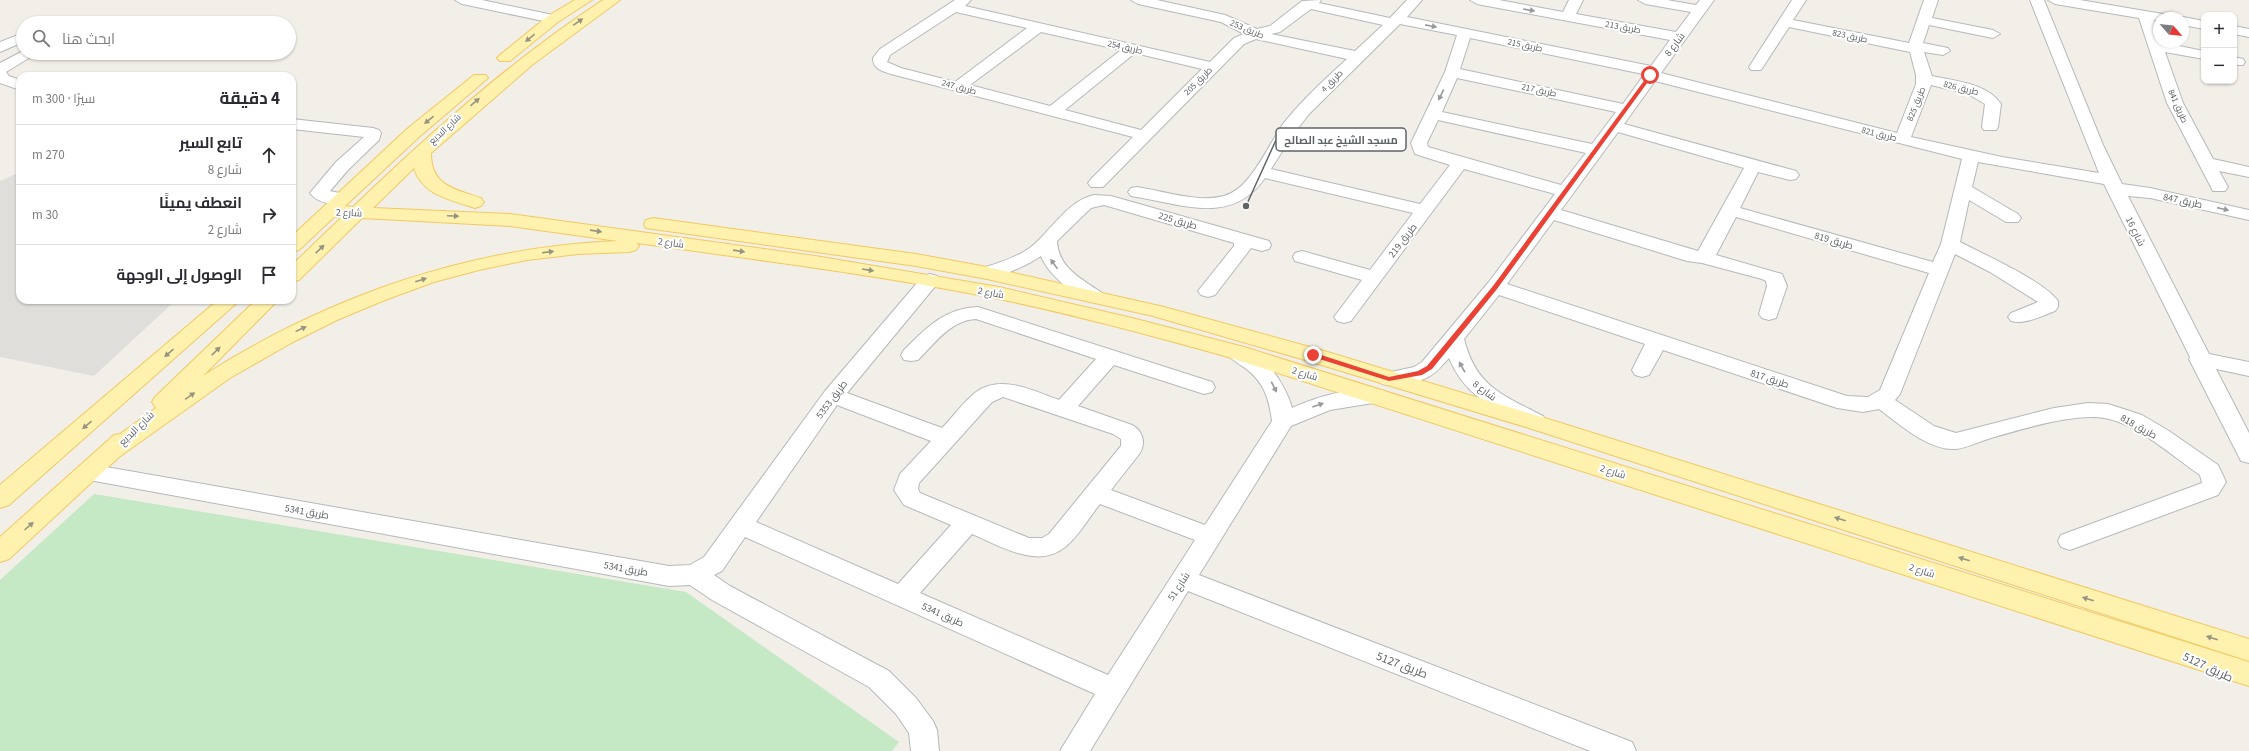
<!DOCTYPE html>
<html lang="ar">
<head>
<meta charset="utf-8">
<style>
  body { margin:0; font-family:"Source Sans 3",Cairo,sans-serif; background:#f7f7f7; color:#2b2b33; direction:rtl }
  .controls { position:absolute; right:12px; top:12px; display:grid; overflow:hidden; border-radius:8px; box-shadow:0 1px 3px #0004 }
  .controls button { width:36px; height:36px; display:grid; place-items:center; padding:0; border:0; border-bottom:1px solid #e1e1e2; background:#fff; color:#2b2b33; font:20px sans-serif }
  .compass { position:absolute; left:2153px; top:12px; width:36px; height:36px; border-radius:50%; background:#fff; box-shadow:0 1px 3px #0004; rotate:118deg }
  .stop { position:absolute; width:12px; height:12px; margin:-9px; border:3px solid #ea4335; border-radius:50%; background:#fff }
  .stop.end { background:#ea4335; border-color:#fff; box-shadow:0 1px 4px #0008 }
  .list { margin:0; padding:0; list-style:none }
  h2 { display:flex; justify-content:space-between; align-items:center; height:52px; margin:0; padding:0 16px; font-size:17px }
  h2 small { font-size:13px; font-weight:400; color:#7c7c81 }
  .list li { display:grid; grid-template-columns:26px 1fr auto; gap:12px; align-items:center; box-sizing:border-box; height:60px; padding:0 16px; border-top:1px solid #e1e1e2 }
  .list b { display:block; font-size:15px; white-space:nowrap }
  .list p { margin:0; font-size:13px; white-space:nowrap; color:#7c7c81 }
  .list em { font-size:13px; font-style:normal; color:#7c7c81 }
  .icon { flex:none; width:22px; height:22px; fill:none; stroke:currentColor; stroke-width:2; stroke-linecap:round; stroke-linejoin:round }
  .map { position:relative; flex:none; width:2249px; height:751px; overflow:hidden; direction:ltr }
  .search { position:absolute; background:#fff; box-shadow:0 1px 3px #0004; left:16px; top:16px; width:280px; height:44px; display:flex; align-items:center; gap:10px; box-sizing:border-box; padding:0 14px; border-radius:22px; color:#7c7c81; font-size:15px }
  .panel { position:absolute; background:#fff; box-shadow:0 1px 3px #0004; left:16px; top:72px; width:280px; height:232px; border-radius:12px; direction:rtl }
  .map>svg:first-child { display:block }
</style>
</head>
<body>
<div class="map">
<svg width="2249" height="751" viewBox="0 0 2249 751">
  <rect width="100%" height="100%" fill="#f1efe8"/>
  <!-- industrial -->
  <path fill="#e0deda" d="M20,172V300H176L94,376L0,357V181Z"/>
  <!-- green -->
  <path fill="#c5e8c5" d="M94,494L686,592L899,742L892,751H0V580Z"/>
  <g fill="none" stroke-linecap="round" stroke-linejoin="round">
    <!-- minor casing -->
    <g stroke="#b5b8bc" stroke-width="2">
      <g id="minor">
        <path d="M455,0H482L553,15L560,19L553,23L462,4Z"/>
        <path d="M955,0H971L965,6L1210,62L1234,38L1244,34L1221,22L1138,4L1131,0H1157L1225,15L1257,29L1270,26L1302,1L1321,0L1319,3L1390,18L1407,0H1422L1407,17L1651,66L1670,40L1477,4L1470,0H1499L1563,12L1569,0H1583L1576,14L1676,32L1691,12L1645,4L1638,0H1667L1696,5L1700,0H1714L1661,73L1897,133L1916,84V75L1910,52L1789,27L1761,70H1751L1749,67L1792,0H1806L1793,20L1909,43L1924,0H1938L1932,18L1993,30L2000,34L1993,38L1929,25L1923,43L1948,48L1950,51L1943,55L1924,52L1932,76C1955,81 1987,83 2001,104L1998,127L1996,130H1984L1982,127L1985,104L1968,94L1931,85L1911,137L2002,157L2099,173L2030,0H2044L2103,145L2122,184L2150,188L2249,210V220L2150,198L2128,196L2209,354L2249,362V376L2216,369L2249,433V463L2241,461L2238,455L2189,359L2190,357L2104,184L1978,162L1972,187L2018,214L2021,218L2018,222H2006L1969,200L1960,242C1983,254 2044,281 2058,301V307L2055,311C2041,316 2025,325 2011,321L2008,317L2011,313L2038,302L1990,272L1955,254L1900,394L1895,400L1934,426L1956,433L2054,408L2088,403L2108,404L2142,415L2169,431L2218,465L2226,482L2218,495L2070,550L2061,547L2058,541L2061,535L2202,483L2200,475C2173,457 2137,423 2104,418C2074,413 2018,430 1988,439C1978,442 1966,448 1956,449C1929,451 1899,424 1879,409L1863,412L1837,408L1663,350L1649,375L1642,377L1635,375L1632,370L1645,344L1499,295L1464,339C1476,387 1503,395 1543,416L1546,421L1543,426L1535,428L1527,426C1493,408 1465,396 1449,358C1442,365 1437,373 1428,377C1417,383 1394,387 1382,384L1378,379L1382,374L1414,367L1422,362L1488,283L1555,194L1464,169L1351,321L1344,323L1337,321L1334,317L1362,280L1295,261L1293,257L1295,253L1302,251L1370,270L1413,213L1265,178C1232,225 1185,205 1137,197L1131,196L1128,192L1131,188L1137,187C1164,191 1197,203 1224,196C1251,189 1268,145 1283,124C1302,100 1325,79 1347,59L1256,39L1244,44L1103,187H1091L1088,183L1091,179L1133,137L891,74C882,71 873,69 873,58L880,49ZM1311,9L1383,25L1355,51L1271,34L1280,32ZM956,12L1027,28L955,82L901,68L887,62L890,55ZM1400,24L1457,35L1445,72L1411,143L1415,154L1450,165L1420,204L1271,169L1292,136L1309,114ZM1041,32L1121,50L1050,106L970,85ZM1470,38L1643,74V76L1623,104L1460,69ZM1135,53L1202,69L1141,130L1065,110ZM1457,78L1616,112L1592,144L1442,112ZM1655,81L1962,159L1941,244L1933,262L1740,208L1758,172L1790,180L1796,179L1799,175L1796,171L1624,124ZM1438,120L1586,153L1561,185L1428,147L1427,143ZM1618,132L1744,168L1698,251L1561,210ZM1736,217L1929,273L1880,390L1868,397L1847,396L1507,284L1554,220L1687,261L1702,263L1762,279L1766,281L1767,286L1759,314L1762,318L1769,320L1776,318L1787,286L1782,274L1716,255Z"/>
        <path d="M2048,0H2080L2169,15L2171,18H2159V21L2154,20L2159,35V42L2204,51V59L2165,52L2183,103L2213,159L2249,167V177L2219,171L2228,187L2225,191H2213L2167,103L2139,18L2055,4Z"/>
        <path d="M90,17L95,18L97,21L96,23H80Z"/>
        <path d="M2183,17L2204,21V29L2183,25V18H2178Z"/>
        <path d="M2234,26L2249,29V37L2234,34Z"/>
        <path d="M23,33V42L0,52V42Z"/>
        <path d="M23,51V53H37L6,72L9,76L20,80V90L0,83V63Z"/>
        <path d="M2234,57L2243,59L2245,62L2243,65H2234Z"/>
        <path d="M292,119L373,128L379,130L381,133L379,140L348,170L330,191L348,195L351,199L348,203C336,206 318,204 310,193L336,162L364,137L292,129Z"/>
        <path d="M1094,195L1111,196L1269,241L1271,245L1269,249L1262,251L1251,248L1215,295L1208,297L1201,295L1198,291L1234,246V243L1104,205L1091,208L1057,241C1058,268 1082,279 1102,293L1105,297L1102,301C1083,306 1047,274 1041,256C1028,265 995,281 980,277L978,273L980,269C998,263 1016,258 1031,247C1052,230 1067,201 1094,195Z"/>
        <path d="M930,274L937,276L940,280L937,284L847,393L942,428C953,417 964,401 976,392C1002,374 1033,391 1059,400L1096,359L976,319C951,320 935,343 918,360L911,361L904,360L901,355L904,350C926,328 945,308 978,307L1212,382L1215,387L1212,392L1204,394L1114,365L1078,406L1132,425C1143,431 1146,443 1140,453L1111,490L1205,525L1272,421C1269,398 1264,382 1245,368C1238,363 1230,359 1226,352L1229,347C1257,340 1286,384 1292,408C1316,397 1359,384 1385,391L1388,396L1385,401L1330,410L1291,426L1199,575L1632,742L1636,751H1590L1188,591L1090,751H1060L1095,694L745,537L722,571L714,575L730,586L889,671L916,698L933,721L937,730L939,751H911L909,733L896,714L869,687L712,600L690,585L669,586L89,480L81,478L78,472L81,466L89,464L669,566L690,565L704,557L825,391L923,276ZM1003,397L1113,434L1121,439V446L1049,534L1042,538H1029L920,493L918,489L919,483L992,402ZM837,405L931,441L900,474L894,490L904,505L951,525L898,584L756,522ZM1100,504L1195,540L1108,675L920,593L972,534C999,545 1037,570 1065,547C1079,536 1089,517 1100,504Z"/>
      </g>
    </g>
    <!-- major casing -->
    <g stroke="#f2c960" stroke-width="2">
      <g id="major">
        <path d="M575,0H592L558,22L510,61H500L497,58L500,55L548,16Z"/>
        <path d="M603,0H620L532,65L431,153C431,186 454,189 481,198L484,202L481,206L475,208L469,206C447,199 421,193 414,168L373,208L510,214L815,256L999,287L1132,318L1244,347L2249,662V686L1228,357C1152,336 1076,315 999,299C879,275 758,260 637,243L639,246L636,250L629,252L578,254L527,260L479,270L434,282L385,300L337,320L291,343L230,378L119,457L9,559L0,562V537L114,435L120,434L156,408L152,402L155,397L256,300H278L203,376C328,296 470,247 618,241L510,226L362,218L299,280L292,282V265L342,217H334L299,250L292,252V236L407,129L474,75H486L488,78L419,137L345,206L353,207C432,131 512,60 603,0Z"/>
        <path d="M653,218L916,254L987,267L1164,307L1321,350L1545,418L2249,639V661L1529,428L1305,360L1153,316L987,279L916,266L646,228L644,224L646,220Z"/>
        <path d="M218,300H240L9,505L0,508V485Z"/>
      </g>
    </g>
    <!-- minor -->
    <use href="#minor" fill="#fff" fill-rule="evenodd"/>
    <!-- major -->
    <use href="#major" fill="#fff2af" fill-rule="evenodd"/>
  </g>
  <!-- one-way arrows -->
  <defs><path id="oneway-solid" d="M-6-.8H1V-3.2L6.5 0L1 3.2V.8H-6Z"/></defs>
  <g fill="#979a9d">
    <use href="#oneway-solid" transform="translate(1529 10) rotate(10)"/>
    <use href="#oneway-solid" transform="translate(1431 26) rotate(11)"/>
    <use href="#oneway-solid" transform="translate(1441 95) rotate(116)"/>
    <use href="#oneway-solid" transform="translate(2223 209) rotate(13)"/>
    <use href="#oneway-solid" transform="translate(1054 264) rotate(-126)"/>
    <use href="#oneway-solid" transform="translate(1462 367) rotate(-119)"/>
    <use href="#oneway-solid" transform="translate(1274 387) rotate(63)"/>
    <use href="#oneway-solid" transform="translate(1318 405) rotate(-19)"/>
  </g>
  <g fill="#979581">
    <use href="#oneway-solid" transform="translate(578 22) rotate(-35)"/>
    <use href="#oneway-solid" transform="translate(530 38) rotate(141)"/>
    <use href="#oneway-solid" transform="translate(475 102) rotate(-40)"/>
    <use href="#oneway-solid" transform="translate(429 120) rotate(141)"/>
    <use href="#oneway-solid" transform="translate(453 216) rotate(3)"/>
    <use href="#oneway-solid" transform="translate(596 231) rotate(8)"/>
    <use href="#oneway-solid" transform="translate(320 249) rotate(-44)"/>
    <use href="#oneway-solid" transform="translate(739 251) rotate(8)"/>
    <use href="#oneway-solid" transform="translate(548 252) rotate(-7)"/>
    <use href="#oneway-solid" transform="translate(868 270) rotate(9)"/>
    <use href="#oneway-solid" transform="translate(421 280) rotate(-17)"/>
    <use href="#oneway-solid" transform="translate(301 329) rotate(-26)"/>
    <use href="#oneway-solid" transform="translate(216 351) rotate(-44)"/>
    <use href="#oneway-solid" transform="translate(169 353) rotate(139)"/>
    <use href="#oneway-solid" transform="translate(190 396) rotate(-35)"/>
    <use href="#oneway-solid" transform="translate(87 425) rotate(140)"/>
    <use href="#oneway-solid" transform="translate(1840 519) rotate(-162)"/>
    <use href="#oneway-solid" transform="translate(29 526) rotate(-42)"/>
    <use href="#oneway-solid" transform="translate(1964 559) rotate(-162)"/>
    <use href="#oneway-solid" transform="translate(2088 599) rotate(-162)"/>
    <use href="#oneway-solid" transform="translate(2212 638) rotate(-162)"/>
  </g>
  <!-- route -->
  <path fill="#ea4335" d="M1649,74L1653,75L1497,289L1432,369L1422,375L1389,381L1310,356V353H1315L1389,377L1418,371L1427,366L1493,286Z"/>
  <g text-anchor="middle" stroke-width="4" stroke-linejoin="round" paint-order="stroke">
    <!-- far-street labels -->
    <g font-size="9" fill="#5f6368" stroke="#fff">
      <text transform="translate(1623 27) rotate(10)" y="3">طريق 213</text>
      <text transform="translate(1247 29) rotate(23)" y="3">طريق 253</text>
      <text transform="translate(1850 36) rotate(12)" y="3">طريق 823</text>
      <text transform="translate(1525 45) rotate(12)" y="3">طريق 215</text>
      <text transform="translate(1125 47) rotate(13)" y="3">طريق 254</text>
      <text transform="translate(1198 81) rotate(-45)" y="3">طريق 205</text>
      <text transform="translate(1332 81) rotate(-46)" y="3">طريق 4</text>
      <text transform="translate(959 87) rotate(15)" y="3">طريق 247</text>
      <text transform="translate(1961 88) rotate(14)" y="3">طريق 826</text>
      <text transform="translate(1539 90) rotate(12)" y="3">طريق 217</text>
      <text transform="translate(1916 104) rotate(-68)" y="3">طريق 825</text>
      <text transform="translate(2178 106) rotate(66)" y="3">طريق 841</text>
      <text transform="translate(445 129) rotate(-43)" y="3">شارع البديع</text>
      <text transform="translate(1879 134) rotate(14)" y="3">طريق 821</text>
    </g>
    <!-- street labels -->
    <g font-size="10" fill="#5f6368" stroke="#fff">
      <text transform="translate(1674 44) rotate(-53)" y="4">شارع 8</text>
      <text transform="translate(2183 200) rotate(12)" y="4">طريق 847</text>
      <text transform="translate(349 212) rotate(2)" y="4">شارع 2</text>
      <text transform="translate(1178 220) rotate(16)" y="4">طريق 225</text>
      <text transform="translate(2136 231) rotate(64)" y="4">شارع 16</text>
      <text transform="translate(1402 240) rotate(-52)" y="4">طريق 219</text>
      <text transform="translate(1834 240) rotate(16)" y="4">طريق 819</text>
      <text transform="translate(671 242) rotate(8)" y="4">شارع 2</text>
      <text transform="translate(991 292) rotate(11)" y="4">شارع 2</text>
      <text transform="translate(1305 373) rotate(17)" y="4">شارع 2</text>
      <text transform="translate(1770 378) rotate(18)" y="4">طريق 817</text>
      <text transform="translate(1485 390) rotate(37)" y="4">شارع 8</text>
      <text transform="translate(831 399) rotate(-53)" y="4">طريق 5353</text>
      <text transform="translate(2139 426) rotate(29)" y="4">طريق 818</text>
      <text transform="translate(136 428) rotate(-44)" y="4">شارع البديع</text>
      <text transform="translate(1613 471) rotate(18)" y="4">شارع 2</text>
      <text transform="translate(307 511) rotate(10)" y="4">طريق 5341</text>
      <text transform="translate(626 568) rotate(10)" y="4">طريق 5341</text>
      <text transform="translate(1922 570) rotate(18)" y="4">شارع 2</text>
      <text transform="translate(1178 586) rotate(-57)" y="4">شارع 51</text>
      <text transform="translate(943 614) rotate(24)" y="4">طريق 5341</text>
    </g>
    <!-- near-street labels -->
    <g font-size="12" fill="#5f6368" stroke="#fff">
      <text transform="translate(1402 665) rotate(21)" y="4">طريق 5127</text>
      <text transform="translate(2208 667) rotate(25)" y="4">طريق 5127</text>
    </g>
  </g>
  <!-- callouts -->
  <path fill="none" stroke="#5f6368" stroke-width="1.5" d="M1246 206L1276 140"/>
  <circle fill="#5f6368" stroke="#fff" stroke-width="1.5" cx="1246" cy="206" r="4"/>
  <rect fill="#fff" stroke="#5f6368" stroke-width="1.5" x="1276" y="128" width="130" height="23" rx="4"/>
  <g font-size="11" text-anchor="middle" font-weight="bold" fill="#5f6368">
    <text x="1341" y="144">مسجد الشيخ عبد الصالح</text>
  </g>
</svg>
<div class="controls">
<button>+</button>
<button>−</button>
</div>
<svg class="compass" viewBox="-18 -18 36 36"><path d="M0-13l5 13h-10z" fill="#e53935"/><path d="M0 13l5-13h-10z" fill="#7c7c81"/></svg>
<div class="stop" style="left:1650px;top:75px"></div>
<div class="stop end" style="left:1313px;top:355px"></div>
<div class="search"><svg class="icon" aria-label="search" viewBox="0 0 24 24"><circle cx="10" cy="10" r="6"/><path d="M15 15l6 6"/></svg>ابحث هنا</div>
<section class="panel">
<h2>4 دقيقة<small>سيرًا · 300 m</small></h2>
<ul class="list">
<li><svg class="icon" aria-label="ahead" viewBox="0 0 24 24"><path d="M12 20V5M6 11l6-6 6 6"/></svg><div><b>تابع السير</b><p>شارع 8</p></div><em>270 m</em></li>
<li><svg class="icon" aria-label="right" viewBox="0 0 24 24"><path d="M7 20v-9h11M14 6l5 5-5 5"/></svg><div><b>انعطف يمينًا</b><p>شارع 2</p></div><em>30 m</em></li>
<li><svg class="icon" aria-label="arrive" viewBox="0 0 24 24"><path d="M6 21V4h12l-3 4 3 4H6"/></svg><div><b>الوصول إلى الوجهة</b></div></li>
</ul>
</section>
</div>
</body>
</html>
